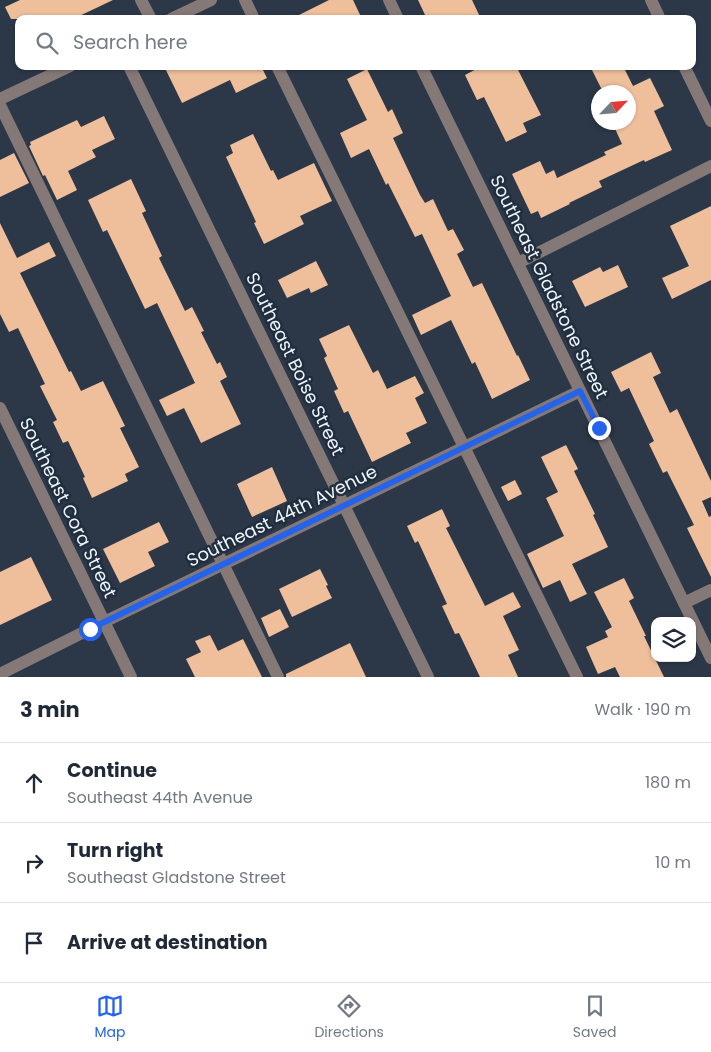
<!DOCTYPE html>
<html lang="en">
<head>
<meta charset="utf-8">
<style>
  body { margin:0; font-family:Poppins,sans-serif; background:#f2f2f3; color:#1f2937 }
  .controls { position:absolute; right:15px; bottom:15px; display:grid; overflow:hidden; border-radius:10px; box-shadow:0 1px 4px #0004 }
  .controls button { width:45px; height:45px; display:grid; place-items:center; padding:0; border:0; border-bottom:1px solid #e0e1e3; background:#fff; color:#1f2937; font:25px sans-serif }
  .compass { position:absolute; left:591px; top:85px; width:45px; height:45px; border-radius:50%; background:#fff; box-shadow:0 1px 4px #0004; rotate:64deg }
  .stop { position:absolute; width:15px; height:15px; margin:-11px; border:4px solid #2563eb; border-radius:50%; background:#fff }
  .stop.end { background:#2563eb; border-color:#fff; box-shadow:0 1px 5px #0008 }
  .list { margin:0; padding:0; list-style:none }
  h2 { display:flex; justify-content:space-between; align-items:center; height:65px; margin:0; padding:0 20px; font-size:21px }
  h2 small { font-size:16px; font-weight:400; color:#747a83 }
  .list li { display:grid; grid-template-columns:32px 1fr auto; gap:15px; align-items:center; box-sizing:border-box; height:80px; padding:0 20px; border-top:1px solid #e0e1e3 }
  .list b { display:block; font-size:19px; white-space:nowrap }
  .list p { margin:0; font-size:16px; white-space:nowrap; color:#747a83 }
  .list em { font-size:16px; font-style:normal; color:#747a83 }
  .icon { flex:none; width:28px; height:28px; fill:none; stroke:currentColor; stroke-width:2; stroke-linecap:round; stroke-linejoin:round }
  .map { position:relative; flex:none; width:711px; height:677px; overflow:hidden }
  .search { position:absolute; background:#fff; box-shadow:0 1px 4px #0004; left:15px; right:15px; top:15px; height:55px; display:flex; align-items:center; gap:12px; box-sizing:border-box; padding:0 18px; border-radius:10px; color:#747a83; font-size:19px }
  .sheet { height:305px; background:#fff }
  nav { display:flex; justify-content:space-around; align-items:center; box-sizing:border-box; height:70px; border-top:1px solid #e0e1e3; background:#fff; font-size:14px; color:#747a83 }
  nav a { display:grid; justify-items:center; gap:2px }
  nav .on { color:#2563eb }
  .map>svg:first-child { display:block }
</style>
</head>
<body>
<div class="map">
<svg width="711" height="677" viewBox="0 0 711 677">
  <rect width="100%" height="100%" fill="#2c3848"/>
  <!-- building -->
  <g fill="#efbe9b">
    <path d="M20,0H113L73,19H11L5,7Z"/>
    <path d="M329,0H353L362,19H291Z"/>
    <path d="M418,0H472L481,19H427Z"/>
    <path d="M164,66H261L267,78L236,93L230,80L182,103Z"/>
    <path d="M482,66H516L541,115L523,123L527,132L506,142L484,97L477,100L465,75Z"/>
    <path d="M590,66H623L633,86L650,78L664,106L654,111L672,150L645,162L644,160L599,181L602,187L569,203L570,204L541,218L538,211L531,214L512,174L540,161L546,174L554,170L557,178L606,155L604,152L622,144L612,122H628V92H603Z"/>
    <path d="M367,69L388,112L392,109L403,133L393,138L420,195L425,203L433,199L448,231L453,229L464,250L457,254L473,287L482,283L517,356L518,355L530,380L492,399L475,362L472,364L451,320L421,335L412,315L451,296L422,234L415,237L388,183L386,185L369,149L351,158L340,133L367,120L347,79Z"/>
    <path d="M104,116L115,139L92,150L96,157L68,171L77,190L57,200L45,175L43,176L29,146L31,145L30,142L77,120L81,127Z"/>
    <path d="M253,134L271,171L273,170L278,180L314,163L332,201L300,216L304,224L264,244L254,223L256,222L226,157L233,153L230,145Z"/>
    <path d="M14,153L29,183L0,197V160Z"/>
    <path d="M131,179L146,211L142,213L162,256L159,258L185,311L192,307L204,331L201,332L217,364L220,362L227,377L220,381L241,424L201,443L184,408L167,416L159,400L195,383L157,303L145,309L107,230L103,232L88,200Z"/>
    <path d="M711,206V280L672,299L662,278L689,266L670,226Z"/>
    <path d="M0,223L17,258L49,242L56,256L20,273L69,372L71,371L81,391L103,381L125,426L120,428L139,467L125,474L128,481L92,498L83,478L85,477L68,441L63,443L53,422L57,420L40,386L45,384L18,328L9,332L0,314Z"/>
    <path d="M316,261L328,285L311,293L309,288L287,298L278,280Z"/>
    <path d="M618,265L628,287L585,307L572,281L600,267L603,272Z"/>
    <path d="M349,325L373,373L378,370L387,389L415,376L424,393L415,398L427,423L406,433L411,443L372,462L348,411L344,413L334,391L338,389L324,358L327,356L319,339Z"/>
    <path d="M651,352L661,373L653,377L670,413L677,409L711,481V497L702,501L709,517L711,516V577L687,528L694,525L667,471L663,473L649,444L654,441L629,388L621,392L611,372Z"/>
    <path d="M566,445L578,469L574,471L595,514L593,515L608,547L572,564L587,594L570,602L560,580L543,588L527,554L564,536L546,498L558,492L541,457Z"/>
    <path d="M272,467L287,501L252,517L237,484Z"/>
    <path d="M515,480L522,494L508,501L501,487Z"/>
    <path d="M442,509L450,526L446,528L485,606L513,592L521,607L503,616L519,650L508,655L518,677H480L459,633L455,634L442,606L447,604L418,541L415,543L407,526Z"/>
    <path d="M159,522L169,542L148,552L155,566L120,583L103,549Z"/>
    <path d="M31,557L52,600L0,625V572Z"/>
    <path d="M320,569L328,585L326,586L332,598L292,617L279,589Z"/>
    <path d="M624,578L634,598L629,601L646,636H644L664,677H620L615,667L598,674L586,647L608,637L605,631L612,627L594,592Z"/>
    <path d="M280,609L289,627L269,637L261,618Z"/>
    <path d="M210,635L218,651L243,639L262,677H195L186,659L201,652L195,641Z"/>
    <path d="M350,643L366,677H286V674Z"/>
  </g>
  <g fill="none" stroke-linecap="round" stroke-linejoin="round">
    <!-- minor -->
    <g stroke="#857978" stroke-width="12">
      <path d="M141,0L151,19"/>
      <path d="M245,0L254,19"/>
      <path d="M389,0L398,19"/>
      <path d="M651,0L660,19"/>
      <path d="M171,19L211,0"/>
      <path d="M129,66L428,677"/>
      <path d="M277,66L577,677"/>
      <path d="M421,66L711,658"/>
      <path d="M684,66L711,121"/>
      <path d="M0,99L70,66"/>
      <path d="M0,105L278,677"/>
      <path d="M518,263L711,166"/>
      <path d="M0,408L131,677"/>
      <path d="M684,603L711,590"/>
      <path d="M0,674L104,622L580,391"/>
    </g>
  </g>
  <g fill="none" stroke-linecap="round" stroke-linejoin="round">
    <!-- route -->
    <path stroke="#2563eb" stroke-width="6" d="M90,629L580,391L599,428"/>
  </g>
  <g text-anchor="middle" stroke-width="5" stroke-linejoin="round" paint-order="stroke">
    <!-- street labels -->
    <g font-size="18" fill="#edf5ff" stroke="#222e3d">
      <text transform="translate(549 287) rotate(64)" y="6">Southeast Gladstone Street</text>
      <text transform="translate(295 364) rotate(64)" y="6">Southeast Boise Street</text>
      <text transform="translate(68 508) rotate(64)" y="6">Southeast Cora Street</text>
      <text transform="translate(282 516) rotate(-26)" y="6">Southeast 44th Avenue</text>
    </g>
  </g>
</svg>
<div class="controls">
<button><svg class="icon" aria-label="layers" viewBox="0 0 24 24"><path d="M12 4l9 5-9 5-9-5zM3 14l9 5 9-5"/></svg></button>
</div>
<svg class="compass" viewBox="-18 -18 36 36"><path d="M0-13l5 13h-10z" fill="#e53935"/><path d="M0 13l5-13h-10z" fill="#747a83"/></svg>
<div class="stop" style="left:90px;top:629px"></div>
<div class="stop end" style="left:599px;top:428px"></div>
<div class="search"><svg class="icon" aria-label="search" viewBox="0 0 24 24"><circle cx="10" cy="10" r="6"/><path d="M15 15l6 6"/></svg>Search here</div>
</div>
<section class="sheet">
<h2>3 min<small>Walk · 190 m</small></h2>
<ul class="list">
<li><svg class="icon" aria-label="ahead" viewBox="0 0 24 24"><path d="M12 20V5M6 11l6-6 6 6"/></svg><div><b>Continue</b><p>Southeast 44th Avenue</p></div><em>180 m</em></li>
<li><svg class="icon" aria-label="right" viewBox="0 0 24 24"><path d="M7 20v-9h11M14 6l5 5-5 5"/></svg><div><b>Turn right</b><p>Southeast Gladstone Street</p></div><em>10 m</em></li>
<li><svg class="icon" aria-label="arrive" viewBox="0 0 24 24"><path d="M6 21V4h12l-3 4 3 4H6"/></svg><div><b>Arrive at destination</b></div></li>
</ul>
</section>
<nav>
<a class="on"><svg class="icon" aria-label="map" viewBox="0 0 24 24"><path d="M3 6l6-2 6 2 6-2v14l-6 2-6-2-6 2zM9 4v14M15 6v14"/></svg>Map</a>
<a><svg class="icon" aria-label="directions" viewBox="0 0 24 24"><path d="M12 3l9 9-9 9-9-9zM9 14v-3h6M13 9l2 2-2 2"/></svg>Directions</a>
<a><svg class="icon" aria-label="saved" viewBox="0 0 24 24"><path d="M7 4h10v16l-5-4-5 4z"/></svg>Saved</a>
</nav>
</body>
</html>
